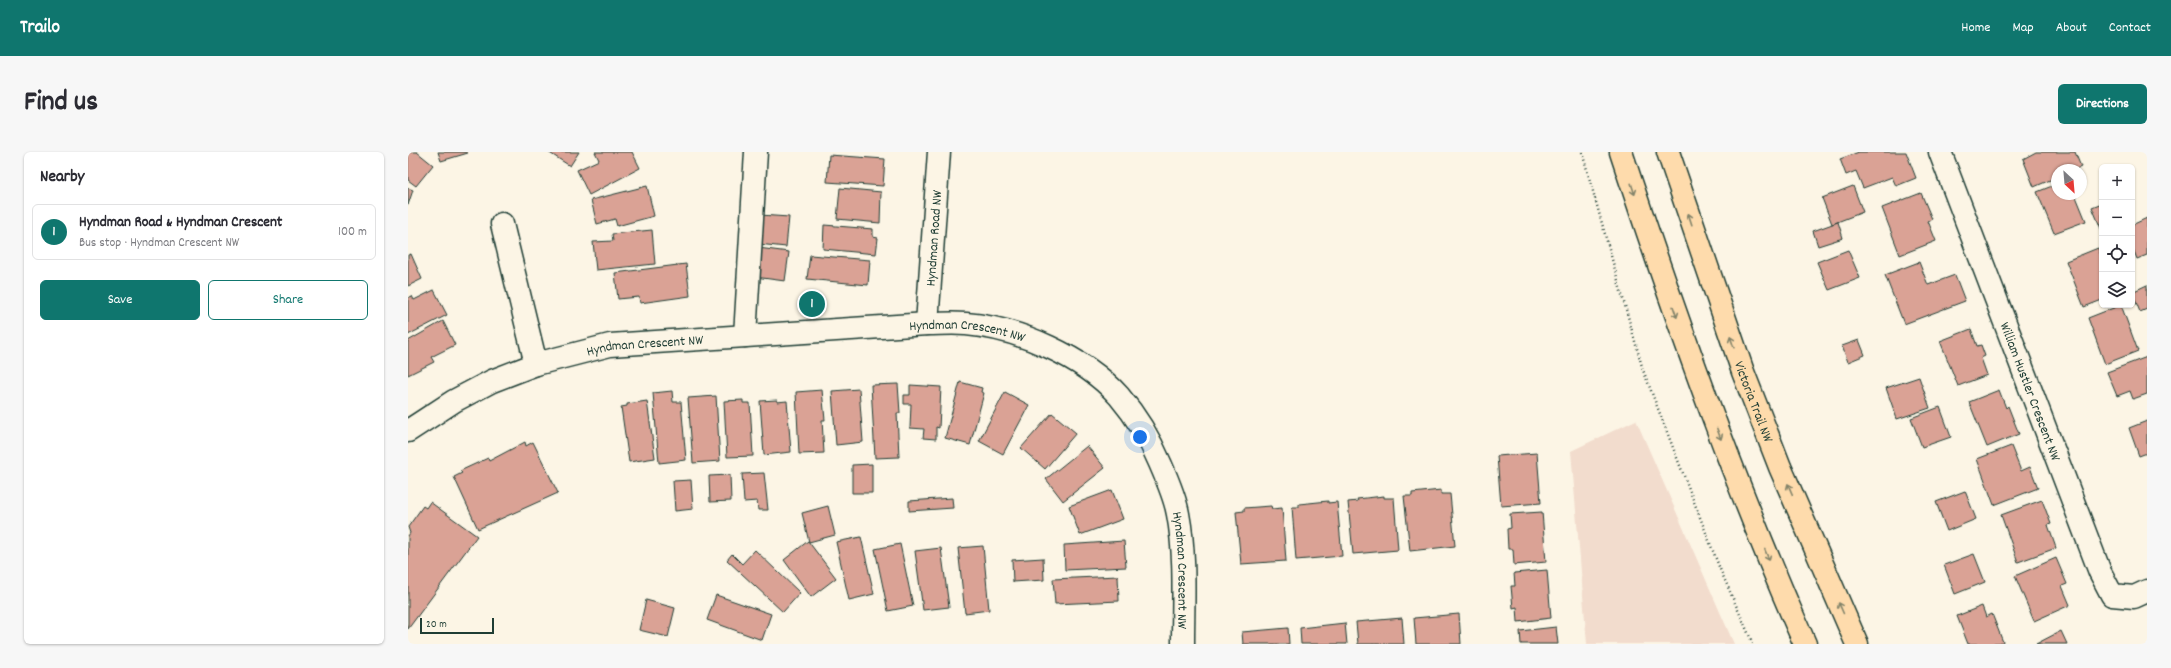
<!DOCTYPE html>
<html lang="en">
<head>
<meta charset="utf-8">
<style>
  body { margin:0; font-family:Dekko,sans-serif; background:#f7f7f7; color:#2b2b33 }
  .controls { position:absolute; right:12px; top:12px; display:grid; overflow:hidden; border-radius:6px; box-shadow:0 1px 3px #0004 }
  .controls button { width:36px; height:36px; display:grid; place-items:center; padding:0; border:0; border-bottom:1px solid #e1e1e2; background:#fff; color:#2b2b33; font:20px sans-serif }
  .compass { position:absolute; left:1643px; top:12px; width:36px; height:36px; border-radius:50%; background:#fff; box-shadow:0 1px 3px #0004; rotate:154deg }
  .scale { position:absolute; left:12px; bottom:10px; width:74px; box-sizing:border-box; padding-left:4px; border:2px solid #1f3d34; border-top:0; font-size:11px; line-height:14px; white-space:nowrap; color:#1f3d34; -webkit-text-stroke:3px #fcf5e5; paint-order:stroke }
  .you { position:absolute; left:732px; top:285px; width:14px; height:14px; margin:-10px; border:3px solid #fff; border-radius:50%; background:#1a73e8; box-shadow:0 0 0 6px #1a73e833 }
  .badge { display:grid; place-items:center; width:26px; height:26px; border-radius:50%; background:#0f766e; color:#fff; font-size:13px; font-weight:700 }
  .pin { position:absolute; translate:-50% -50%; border:2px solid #fff; box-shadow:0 1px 4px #0006 }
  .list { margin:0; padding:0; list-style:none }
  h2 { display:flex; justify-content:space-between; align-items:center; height:52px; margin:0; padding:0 16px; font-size:17px }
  h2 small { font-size:13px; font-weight:400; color:#7c7c81 }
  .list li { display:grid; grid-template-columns:26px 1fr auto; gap:12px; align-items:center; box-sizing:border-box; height:56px; margin:0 8px 8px; padding:0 8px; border:1px solid #e1e1e2; border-radius:6px }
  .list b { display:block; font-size:15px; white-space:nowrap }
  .list p { margin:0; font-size:13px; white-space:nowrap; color:#7c7c81 }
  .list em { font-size:13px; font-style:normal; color:#7c7c81 }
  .actions { display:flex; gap:8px; padding:12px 16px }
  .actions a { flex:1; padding:9px 0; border:1px solid #0f766e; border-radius:6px; text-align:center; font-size:14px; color:#0f766e }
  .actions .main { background:#0f766e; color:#fff }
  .icon { flex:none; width:22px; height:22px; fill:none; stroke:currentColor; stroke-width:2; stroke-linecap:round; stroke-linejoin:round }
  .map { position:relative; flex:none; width:1739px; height:492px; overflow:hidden; border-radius:6px }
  header { display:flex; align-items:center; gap:24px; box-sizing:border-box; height:56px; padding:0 20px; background:#0f766e; color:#fff }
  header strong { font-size:19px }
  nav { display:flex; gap:22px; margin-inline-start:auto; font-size:14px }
  .intro { display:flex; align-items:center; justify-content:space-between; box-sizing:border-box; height:96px; padding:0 24px }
  h1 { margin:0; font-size:28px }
  .button { padding:10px 18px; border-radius:6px; background:#0f766e; color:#fff; font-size:14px; font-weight:700 }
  main { display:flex; gap:24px; padding:0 24px }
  aside { flex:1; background:#fff; border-radius:6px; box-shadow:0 1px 3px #0004 }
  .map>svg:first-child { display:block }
</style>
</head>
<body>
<header>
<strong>Trailo</strong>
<nav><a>Home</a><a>Map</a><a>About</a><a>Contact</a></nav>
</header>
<div class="intro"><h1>Find us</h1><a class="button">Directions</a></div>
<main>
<aside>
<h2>Nearby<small></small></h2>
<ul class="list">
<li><span class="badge">1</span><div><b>Hyndman Road &amp; Hyndman Crescent</b><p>Bus stop · Hyndman Crescent NW</p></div><em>100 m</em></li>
</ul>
<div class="actions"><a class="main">Save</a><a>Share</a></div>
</aside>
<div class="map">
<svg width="1739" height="492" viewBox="0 0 1739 492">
  <rect width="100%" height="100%" fill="#fcf5e5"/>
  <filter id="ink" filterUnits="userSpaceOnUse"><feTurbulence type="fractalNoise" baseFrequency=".025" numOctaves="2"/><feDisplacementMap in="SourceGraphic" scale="8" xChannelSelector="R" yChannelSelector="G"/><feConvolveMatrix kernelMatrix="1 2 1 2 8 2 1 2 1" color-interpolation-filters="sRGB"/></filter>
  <g filter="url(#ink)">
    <!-- built -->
    <path fill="#f2dccd" d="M1228,268L1326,492H1179L1163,299Z"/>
    <!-- building -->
    <g fill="#daa295" stroke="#1f3d34">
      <path d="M0,0H9L25,13L8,34L0,28Z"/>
      <path d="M30,0H59L60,1L33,9Z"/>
      <path d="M140,0H171L162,14Z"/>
      <path d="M187,0H224L232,16L181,43L169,18L191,8Z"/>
      <path d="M1451,0H1498L1508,26L1488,34L1484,25L1455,36L1448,19L1438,23L1432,7Z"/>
      <path d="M1628,0H1667L1673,15L1667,18H1649V25L1626,35L1615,7Z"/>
      <path d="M421,3L477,7L475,34L419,30Z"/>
      <path d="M1649,32V42H1667L1678,69L1646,81L1629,40Z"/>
      <path d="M239,34L246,64L209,74L207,67L189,72L183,48Z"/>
      <path d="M1445,34L1455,60L1424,72L1414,46Z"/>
      <path d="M0,36L5,38L0,53Z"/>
      <path d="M432,36L473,40L472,71L429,67Z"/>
      <path d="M1513,41L1524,67L1520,69L1528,89L1492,103L1474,56Z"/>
      <path d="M1694,51V79L1684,55Z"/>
      <path d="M352,63L381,65L378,95L350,92Z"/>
      <path d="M1739,66V103L1729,107L1724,94V73Z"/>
      <path d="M1430,70L1435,86L1410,94L1405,79Z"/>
      <path d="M416,73L465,77V85L470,86L468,102L415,97Z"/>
      <path d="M244,78L247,112L188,118L185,90L205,89L204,82Z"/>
      <path d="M350,96L381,100L377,129L347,125Z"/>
      <path d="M1690,96L1694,106V148L1676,155L1658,109Z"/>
      <path d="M1440,98L1452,126L1421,138L1409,110Z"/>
      <path d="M3,102L14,127L0,134V103Z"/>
      <path d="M402,103L462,108L460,133L399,127Z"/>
      <path d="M1511,110L1520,133L1547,123L1557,149L1496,172L1477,123Z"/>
      <path d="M278,112L282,144L232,151L231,145L210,147L207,121Z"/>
      <path d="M1739,133V157L1732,160L1724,140Z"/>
      <path d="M26,138L39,163L0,183V146L4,144L6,148Z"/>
      <path d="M1713,153L1730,199L1697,212L1680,166Z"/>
      <path d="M35,169L47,193L23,205L26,210L0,223V189Z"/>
      <path d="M1563,177L1569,194L1573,193L1577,204L1573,206L1579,223L1550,234L1532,189Z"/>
      <path d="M1451,188L1457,203L1440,210L1434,194Z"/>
      <path d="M1739,205V242L1725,247L1722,239L1709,244L1699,220Z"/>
      <path d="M1511,225L1522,256L1489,267L1478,236Z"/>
      <path d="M552,230L574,236L573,240L576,241L562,293L537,286Z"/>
      <path d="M490,232L492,261H489L491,305L467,306L463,233Z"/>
      <path d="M502,233L533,235L531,276L528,275V287L515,286L516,277L502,276L503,252H496V243H502Z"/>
      <path d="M451,237L455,290L428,293L424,239Z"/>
      <path d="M414,238L417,268H414L416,301L391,302L388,240Z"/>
      <path d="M1591,238L1598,256L1600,254L1611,282L1579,295L1561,250Z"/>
      <path d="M264,239L265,250H273L278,308L251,311L245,241Z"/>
      <path d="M597,240L621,253L595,302L571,289Z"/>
      <path d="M308,244L312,309L285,311L280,246Z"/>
      <path d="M335,248V251H342L345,304L319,305L316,249Z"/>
      <path d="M369,248V250L379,249L383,300L356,303L352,249Z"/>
      <path d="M239,249L247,306L221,310L213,255L219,254V252Z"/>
      <path d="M1532,255L1543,285L1514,295L1503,266Z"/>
      <path d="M644,261L668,281L637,317L613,296Z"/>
      <path d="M1739,269V301L1731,304L1721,276Z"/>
      <path d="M117,290L118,294L125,290L150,341L70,377L46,325L54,321L52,319L80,306L81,309Z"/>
      <path d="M679,294L697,316L655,349L638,327Z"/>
      <path d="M1603,294L1613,319L1622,315L1630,336L1586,353L1569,307Z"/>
      <path d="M1129,301L1133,351L1093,354L1089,304Z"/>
      <path d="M464,312V341H444V313Z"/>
      <path d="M356,321L360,358H350L349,349L336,350L334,322Z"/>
      <path d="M322,323L323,349L302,350L301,324Z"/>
      <path d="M283,328L285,357L267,359L265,329Z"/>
      <path d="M704,338L715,367L672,383L661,354Z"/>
      <path d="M1033,338V342H1042L1047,394L1002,399L996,344H1004V341Z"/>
      <path d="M1557,339L1568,367L1539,379L1528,350Z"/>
      <path d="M976,344V346H986L990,398L945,402L940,350L950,349L949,347Z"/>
      <path d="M544,346L545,356L501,359V349Z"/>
      <path d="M1634,348L1643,372L1640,373L1648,396L1610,410L1593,363Z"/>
      <path d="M920,349V351L929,350L934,404L888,408L884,355H891V352Z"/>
      <path d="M22,350L69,384L0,477V384L2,381L0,375L15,354L18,356Z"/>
      <path d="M420,354L427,383L401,390L394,361Z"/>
      <path d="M863,354L864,357L874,356L878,409L833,412L828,360L836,359V356Z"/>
      <path d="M1134,360L1138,410L1106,413L1105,397H1100L1099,377L1103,376L1102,362Z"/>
      <path d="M453,385L466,442L441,448L428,390Z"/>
      <path d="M400,389L428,426L403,445L376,408Z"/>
      <path d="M716,389L718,415L657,418L656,393Z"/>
      <path d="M492,392L505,454L480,459L467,397Z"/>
      <path d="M575,394L581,458L557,461L550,396Z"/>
      <path d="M533,396L541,455L515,458L507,399Z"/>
      <path d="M347,398L392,441L375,460L319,408L324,402L334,412Z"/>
      <path d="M1566,402L1577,430L1547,442L1536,413Z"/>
      <path d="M635,406L636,428L605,430L604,408Z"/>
      <path d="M1648,406L1659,432L1654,434L1662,453L1626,469L1607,424Z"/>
      <path d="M1139,418L1143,466L1110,470L1109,455L1105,456L1103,434H1107L1106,421Z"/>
      <path d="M710,424L711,449L647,452L645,427Z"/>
      <path d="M308,443L363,462L354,488L299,468Z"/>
      <path d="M238,448L267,456L260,485L231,478Z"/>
      <path d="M1574,454L1578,465L1584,462L1595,490L1591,492H1560L1549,464Z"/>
      <path d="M1051,462L1053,492H1008L1006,466Z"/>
      <path d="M994,466L996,492H950L948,470Z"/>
      <path d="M937,471L939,492H893L892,476Z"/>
      <path d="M1148,475L1150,492H1113L1112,479Z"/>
      <path d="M880,476L881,492H835L834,480Z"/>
      <path d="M1653,479L1659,492H1628Z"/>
    </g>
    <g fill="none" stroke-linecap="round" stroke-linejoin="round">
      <!-- minor casing -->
      <g stroke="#1f3d34" stroke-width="25">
        <g id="minor">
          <path id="s1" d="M1532,0L1692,420L1704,443L1726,445L1739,439"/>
          <path d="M94,72L128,212"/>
          <path id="s2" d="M519,172L531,0"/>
          <path d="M337,184L348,0"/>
          <path id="s3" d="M0,279L46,249L84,229L128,212L202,193L519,172C532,172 545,171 558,172C610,176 676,205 711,244C728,264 742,287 752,311C759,327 767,345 770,362C778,404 775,449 775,492"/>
        </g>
      </g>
      <!-- major casing -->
      <g stroke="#1f3d34" stroke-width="25">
        <g id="major">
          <path d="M1213,0C1268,167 1326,331 1397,492"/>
          <path id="s4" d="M1260,0L1335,220L1372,315L1449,492"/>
        </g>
      </g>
      <!-- path -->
      <path stroke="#1f3d34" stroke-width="2.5" stroke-dasharray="1 3" stroke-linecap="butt" d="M1174,0L1235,218L1312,417L1345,492"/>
      <!-- minor -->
      <use href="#minor" stroke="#fcf5e5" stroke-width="22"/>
      <!-- major -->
      <use href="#major" stroke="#fedbac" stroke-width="22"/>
    </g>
    <!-- one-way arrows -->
    <defs><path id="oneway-shaft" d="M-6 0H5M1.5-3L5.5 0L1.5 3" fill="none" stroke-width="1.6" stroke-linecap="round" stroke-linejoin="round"/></defs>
    <g stroke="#83846a">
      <use href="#oneway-shaft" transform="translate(1225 37) rotate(72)"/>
      <use href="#oneway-shaft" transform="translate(1282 67) rotate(-108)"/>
      <use href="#oneway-shaft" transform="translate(1267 160) rotate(71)"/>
      <use href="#oneway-shaft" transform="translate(1324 190) rotate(-109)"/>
      <use href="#oneway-shaft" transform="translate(1311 282) rotate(69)"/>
      <use href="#oneway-shaft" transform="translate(1382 337) rotate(-113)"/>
      <use href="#oneway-shaft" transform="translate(1359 403) rotate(68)"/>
      <use href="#oneway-shaft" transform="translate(1433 456) rotate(-114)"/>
    </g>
  </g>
  <g text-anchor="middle" stroke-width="3" stroke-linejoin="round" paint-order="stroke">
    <!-- street labels -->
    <g font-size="14" fill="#1f3d34" stroke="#fcf5e5">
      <text dy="5" stroke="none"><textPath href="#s2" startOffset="86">Hyndman Road NW</textPath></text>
      <text dy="5" stroke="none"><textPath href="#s3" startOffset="580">Hyndman Crescent NW</textPath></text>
      <text dy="5" stroke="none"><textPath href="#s3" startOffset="256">Hyndman Crescent NW</textPath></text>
      <text dy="5" stroke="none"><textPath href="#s1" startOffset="256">William Hustler Crescent NW</textPath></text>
      <text dy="5" stroke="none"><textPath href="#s4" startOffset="264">Victoria Trail NW</textPath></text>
      <text dy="5" stroke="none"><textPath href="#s3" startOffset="940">Hyndman Crescent NW</textPath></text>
    </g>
  </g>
</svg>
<div class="controls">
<button>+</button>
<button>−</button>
<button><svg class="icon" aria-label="locate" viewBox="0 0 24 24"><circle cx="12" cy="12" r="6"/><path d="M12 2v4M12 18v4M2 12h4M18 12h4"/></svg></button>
<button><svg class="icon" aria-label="layers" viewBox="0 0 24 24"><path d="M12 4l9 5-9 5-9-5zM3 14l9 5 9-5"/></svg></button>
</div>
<svg class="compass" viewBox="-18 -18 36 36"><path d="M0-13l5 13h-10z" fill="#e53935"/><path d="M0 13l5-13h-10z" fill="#7c7c81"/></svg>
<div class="scale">20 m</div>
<div class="you"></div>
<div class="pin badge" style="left:404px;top:152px">1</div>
</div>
</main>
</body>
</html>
